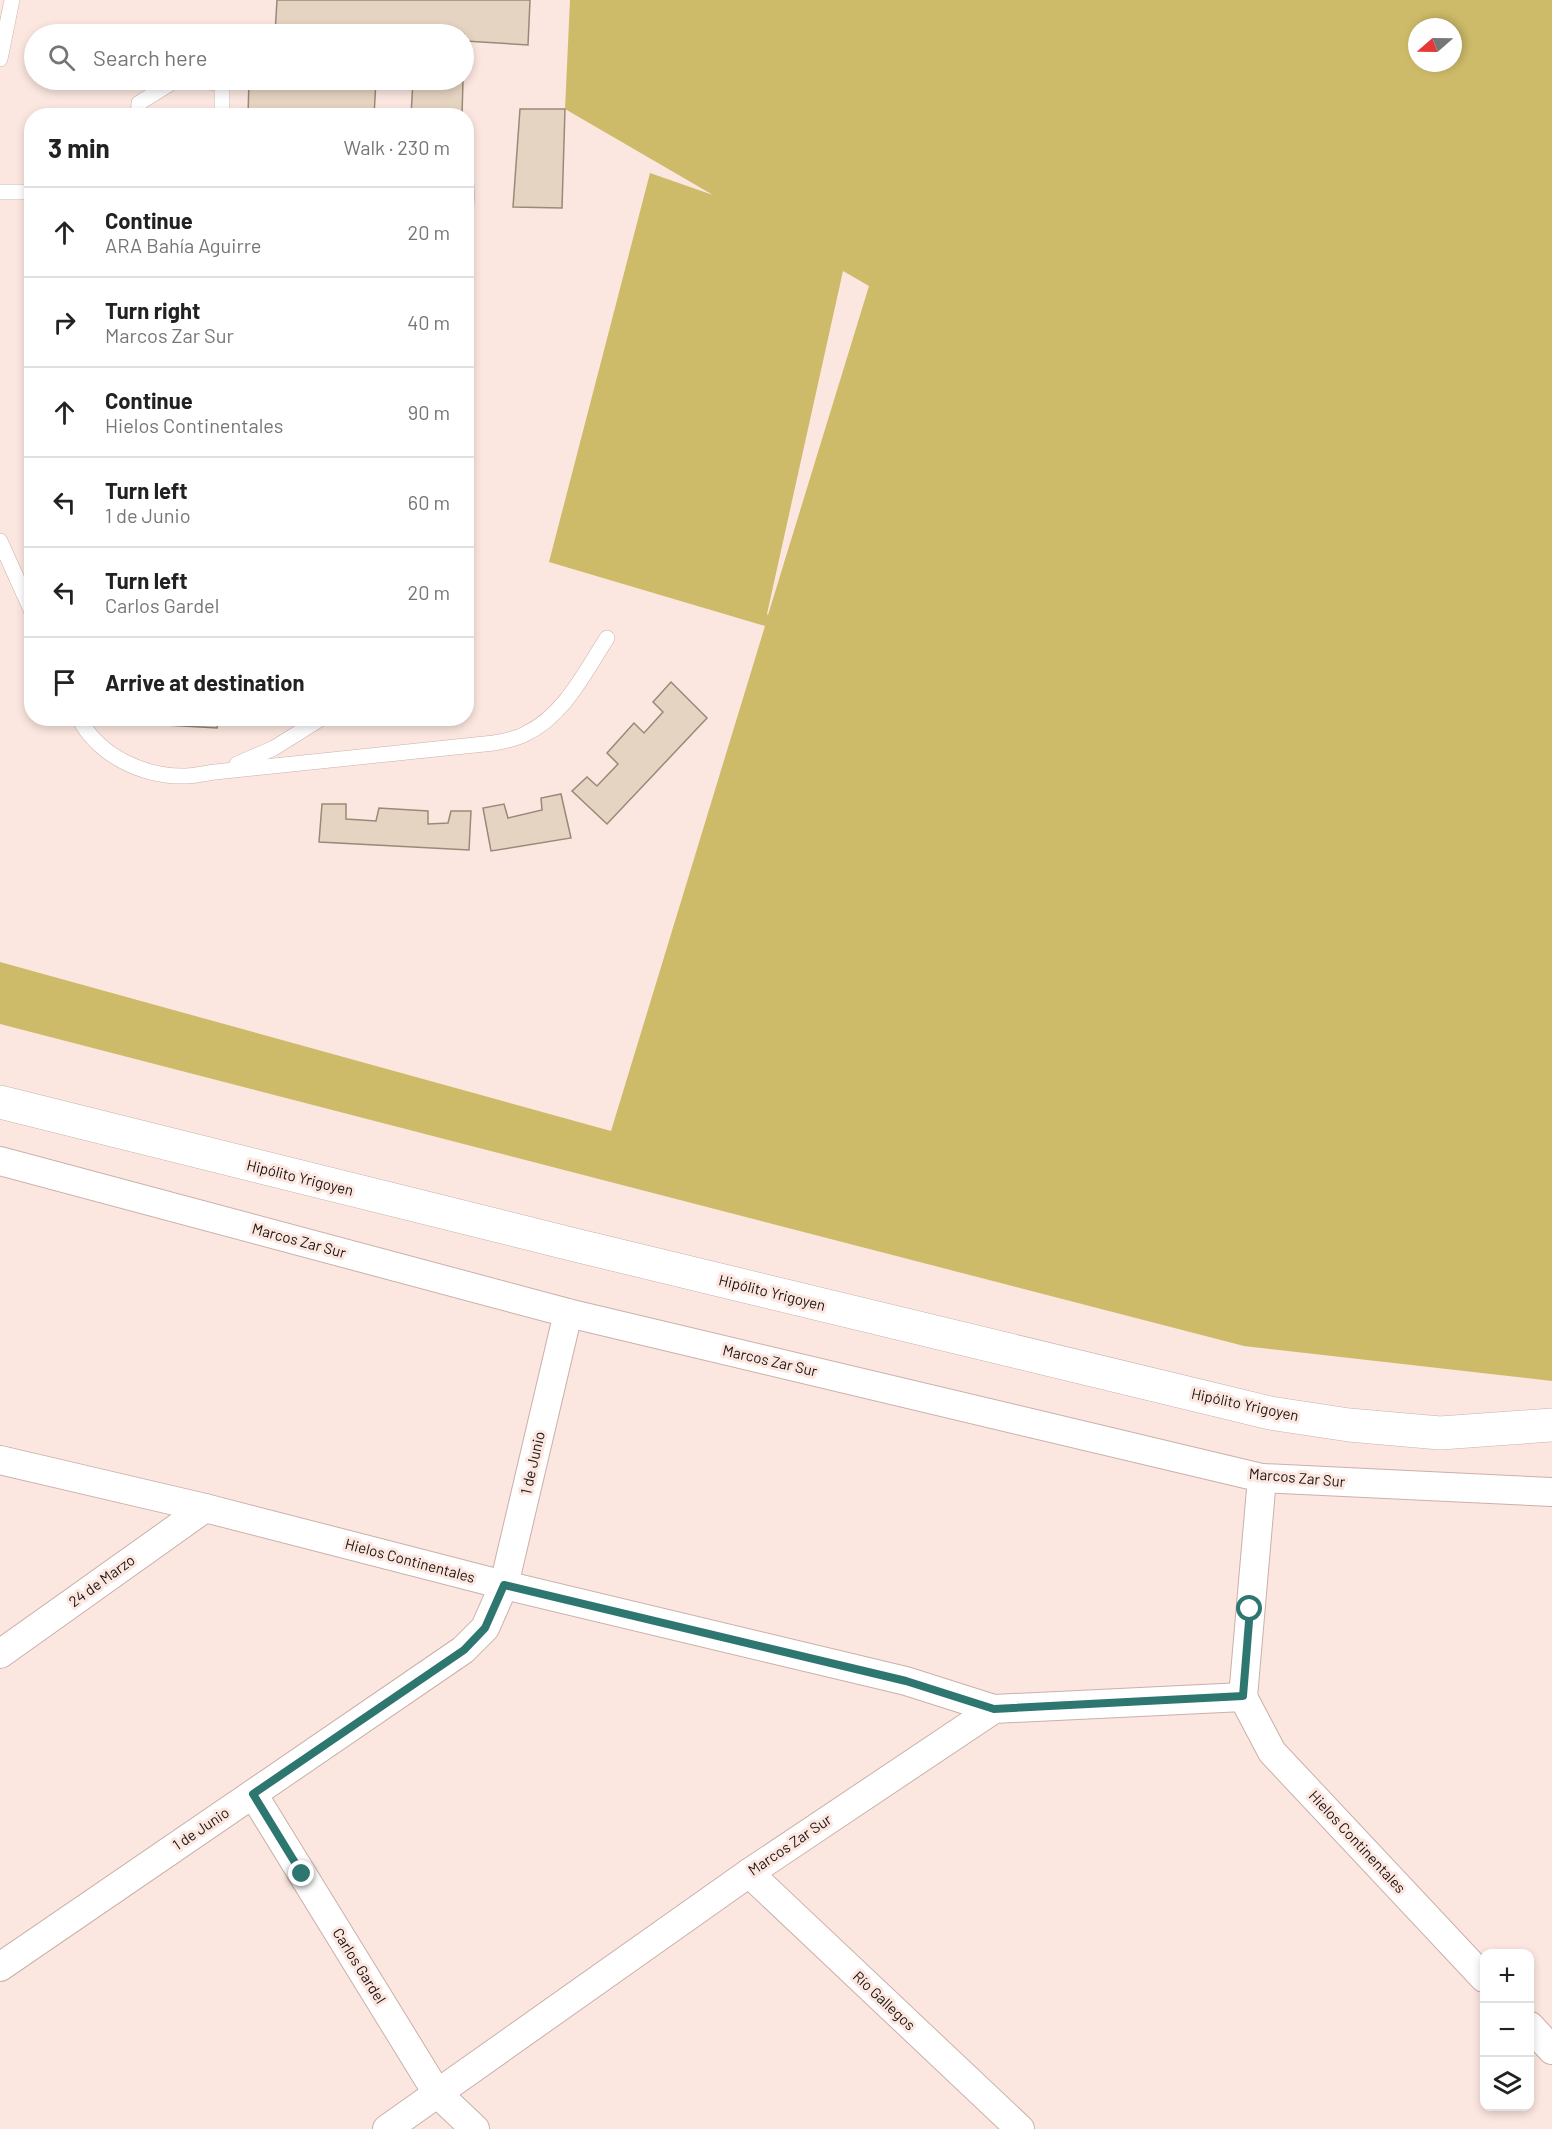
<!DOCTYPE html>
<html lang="en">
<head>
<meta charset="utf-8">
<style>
  body { margin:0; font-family:Barlow,sans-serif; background:#f2f2f2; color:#222 }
  .controls { position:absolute; right:18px; bottom:18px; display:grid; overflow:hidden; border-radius:12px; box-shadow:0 3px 9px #0003 }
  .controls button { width:54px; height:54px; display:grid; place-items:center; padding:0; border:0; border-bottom:2px solid #e0e0e0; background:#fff; color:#222; font:30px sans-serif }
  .compass { position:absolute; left:1408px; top:18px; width:54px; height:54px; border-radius:50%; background:#fff; box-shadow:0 3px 9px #0003; rotate:250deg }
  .stop { position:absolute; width:18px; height:18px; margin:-14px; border:4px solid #2e7771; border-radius:50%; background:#fff }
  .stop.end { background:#2e7771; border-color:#fff; box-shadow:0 2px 6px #0008 }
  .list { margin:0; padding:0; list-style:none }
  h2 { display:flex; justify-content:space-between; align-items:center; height:78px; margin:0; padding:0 24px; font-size:26px }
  h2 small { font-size:20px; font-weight:400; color:#767676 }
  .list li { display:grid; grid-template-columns:39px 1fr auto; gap:18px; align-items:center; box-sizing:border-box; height:90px; padding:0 24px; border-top:2px solid #e0e0e0 }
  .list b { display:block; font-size:22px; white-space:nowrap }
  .list p { margin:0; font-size:20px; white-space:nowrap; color:#767676 }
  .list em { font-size:20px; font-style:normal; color:#767676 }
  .icon { flex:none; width:33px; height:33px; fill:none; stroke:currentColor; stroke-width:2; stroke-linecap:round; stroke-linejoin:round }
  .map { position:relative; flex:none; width:1552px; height:2129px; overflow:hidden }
  .search { position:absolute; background:#fff; box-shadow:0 3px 9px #0003; left:24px; top:24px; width:450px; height:66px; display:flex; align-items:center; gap:15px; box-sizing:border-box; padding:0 21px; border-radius:33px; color:#767676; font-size:22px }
  .panel { position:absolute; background:#fff; box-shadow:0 3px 9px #0003; left:24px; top:108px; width:450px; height:618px; border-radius:24px }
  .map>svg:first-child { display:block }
</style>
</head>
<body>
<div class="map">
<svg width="1552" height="2129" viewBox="0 0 1552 2129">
  <rect width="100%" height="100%" fill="#fce7e0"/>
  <!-- green -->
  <path fill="#cebb69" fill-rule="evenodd" d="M570,0H1552V1381L1244,1346L0,1024V962L611,1131L765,626L549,562L650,173L713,195L565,109ZM1417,27H1453V63H1417ZM843,271L869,286L768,615L767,614Z"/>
  <!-- building -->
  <g fill="#e6d4c2" stroke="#9a8978" stroke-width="1.5">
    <path d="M277,0H530L528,45L465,41L464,76V34L335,33V34H275Z"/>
    <path d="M249,80H376L374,116H248Z"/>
    <path d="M413,80H463L462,116H411Z"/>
    <path d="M520,109H565L562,208L513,207Z"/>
    <path d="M671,682L707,718L607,824L572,791L587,777L597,786L618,764L607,753L634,723L644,733L663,712L653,702Z"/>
    <path d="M149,718H218L217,728L149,724Z"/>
    <path d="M561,794L571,838L491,851L483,808L504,804L508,818L542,810L541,798Z"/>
    <path d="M322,804H346V819L376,821L379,808L428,811V824L448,823L451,811H471L469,850L319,842Z"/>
  </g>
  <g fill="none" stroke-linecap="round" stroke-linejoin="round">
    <!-- service casing -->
    <g stroke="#cab0a9" stroke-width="16">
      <g id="service">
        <path d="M0,59L12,0"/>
        <path d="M138,116L139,103L176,80L222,83V116"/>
        <path d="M0,192H32"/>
        <path d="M466,207L467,188"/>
        <path d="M0,541L32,612"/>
        <path d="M79,718C99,757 145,777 186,776C196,776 205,773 215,772L494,743C504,741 516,739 525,734C564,716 585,672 607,638"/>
        <path d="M237,764L274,748L322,718"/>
      </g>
    </g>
    <!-- minor casing -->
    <g stroke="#cab0a9" stroke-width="30">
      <g id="minor">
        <path d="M0,1161L568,1313L1262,1478L1552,1492"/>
        <path d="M0,1460L205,1508L504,1585L906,1681L994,1709"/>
        <path d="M0,1654L205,1508"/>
        <path d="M1243,1697L1272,1752L1484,1978"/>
        <path d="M1243,1697L1262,1478"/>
        <path d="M253,1794L437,2093L475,2129"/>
        <path d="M749,1873L1020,2129"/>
        <path d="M0,1967L463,1650L485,1628L504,1585L568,1313"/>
        <path d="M1530,2026L1552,2050"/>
        <path d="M387,2129L749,1873L994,1709L1243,1697"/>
      </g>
    </g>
    <!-- primary casing -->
    <g stroke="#cab0a9" stroke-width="34">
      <path id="primary" d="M0,1102L575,1245L1270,1413L1349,1425L1440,1433L1552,1425"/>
    </g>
    <!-- service -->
    <use href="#service" stroke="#fff" stroke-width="15"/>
    <!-- minor -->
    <use href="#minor" stroke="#fff" stroke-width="28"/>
    <!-- primary -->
    <use href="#primary" stroke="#fff" stroke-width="33"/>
  </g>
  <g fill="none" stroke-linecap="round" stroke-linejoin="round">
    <!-- route -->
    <path stroke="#2e7771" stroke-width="8" d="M302,1874L253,1794L464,1650L485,1628L504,1585L906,1681L994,1709L1243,1696L1250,1609"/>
  </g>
  <g text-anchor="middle" stroke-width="6" stroke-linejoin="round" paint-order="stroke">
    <!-- street labels -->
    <g font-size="15" fill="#1c1310" stroke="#fce7e0">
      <text transform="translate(300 1178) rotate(14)" y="5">Hipólito Yrigoyen</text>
      <text transform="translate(299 1241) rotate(15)" y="5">Marcos Zar Sur</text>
      <text transform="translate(772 1293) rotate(14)" y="5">Hipólito Yrigoyen</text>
      <text transform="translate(770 1361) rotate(13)" y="5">Marcos Zar Sur</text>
      <text transform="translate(1245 1405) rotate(12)" y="5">Hipólito Yrigoyen</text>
      <text transform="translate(533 1463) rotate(-77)" y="5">1 de Junio</text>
      <text transform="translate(1297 1478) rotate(5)" y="5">Marcos Zar Sur</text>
      <text transform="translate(410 1561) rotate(15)" y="5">Hielos Continentales</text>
      <text transform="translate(102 1581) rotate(-36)" y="5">24 de Marzo</text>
      <text transform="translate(201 1829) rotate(-34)" y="5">1 de Junio</text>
      <text transform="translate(1357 1842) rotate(47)" y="5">Hielos Continentales</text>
      <text transform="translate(790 1845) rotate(-34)" y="5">Marcos Zar Sur</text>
      <text transform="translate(359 1966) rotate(58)" y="5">Carlos Gardel</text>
      <text transform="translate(884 2001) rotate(43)" y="5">Río Gallegos</text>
    </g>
  </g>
</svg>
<div class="controls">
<button>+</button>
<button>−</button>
<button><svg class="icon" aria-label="layers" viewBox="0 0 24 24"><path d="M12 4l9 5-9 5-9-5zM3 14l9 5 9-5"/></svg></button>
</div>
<svg class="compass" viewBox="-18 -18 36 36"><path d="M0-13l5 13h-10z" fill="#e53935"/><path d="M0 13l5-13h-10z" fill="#767676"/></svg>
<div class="stop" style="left:1250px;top:1609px"></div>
<div class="stop end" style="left:302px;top:1874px"></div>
<div class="search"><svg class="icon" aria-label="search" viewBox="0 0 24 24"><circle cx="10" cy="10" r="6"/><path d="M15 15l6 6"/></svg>Search here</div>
<section class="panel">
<h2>3 min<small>Walk · 230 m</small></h2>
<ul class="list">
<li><svg class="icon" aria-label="ahead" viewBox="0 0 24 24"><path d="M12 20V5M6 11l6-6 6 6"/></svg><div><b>Continue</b><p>ARA Bahía Aguirre</p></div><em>20 m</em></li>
<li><svg class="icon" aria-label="right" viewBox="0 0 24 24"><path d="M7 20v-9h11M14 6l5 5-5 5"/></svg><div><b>Turn right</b><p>Marcos Zar Sur</p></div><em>40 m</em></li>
<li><svg class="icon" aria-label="ahead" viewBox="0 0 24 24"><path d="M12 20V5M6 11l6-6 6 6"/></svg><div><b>Continue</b><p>Hielos Continentales</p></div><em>90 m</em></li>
<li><svg class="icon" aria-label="left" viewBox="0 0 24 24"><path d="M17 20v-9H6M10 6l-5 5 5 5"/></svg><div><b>Turn left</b><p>1 de Junio</p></div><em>60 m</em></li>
<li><svg class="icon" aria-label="left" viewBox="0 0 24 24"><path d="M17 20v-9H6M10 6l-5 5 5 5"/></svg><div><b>Turn left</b><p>Carlos Gardel</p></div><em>20 m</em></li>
<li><svg class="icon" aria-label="arrive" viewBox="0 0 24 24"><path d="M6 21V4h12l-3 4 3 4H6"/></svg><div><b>Arrive at destination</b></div></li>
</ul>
</section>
</div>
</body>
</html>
